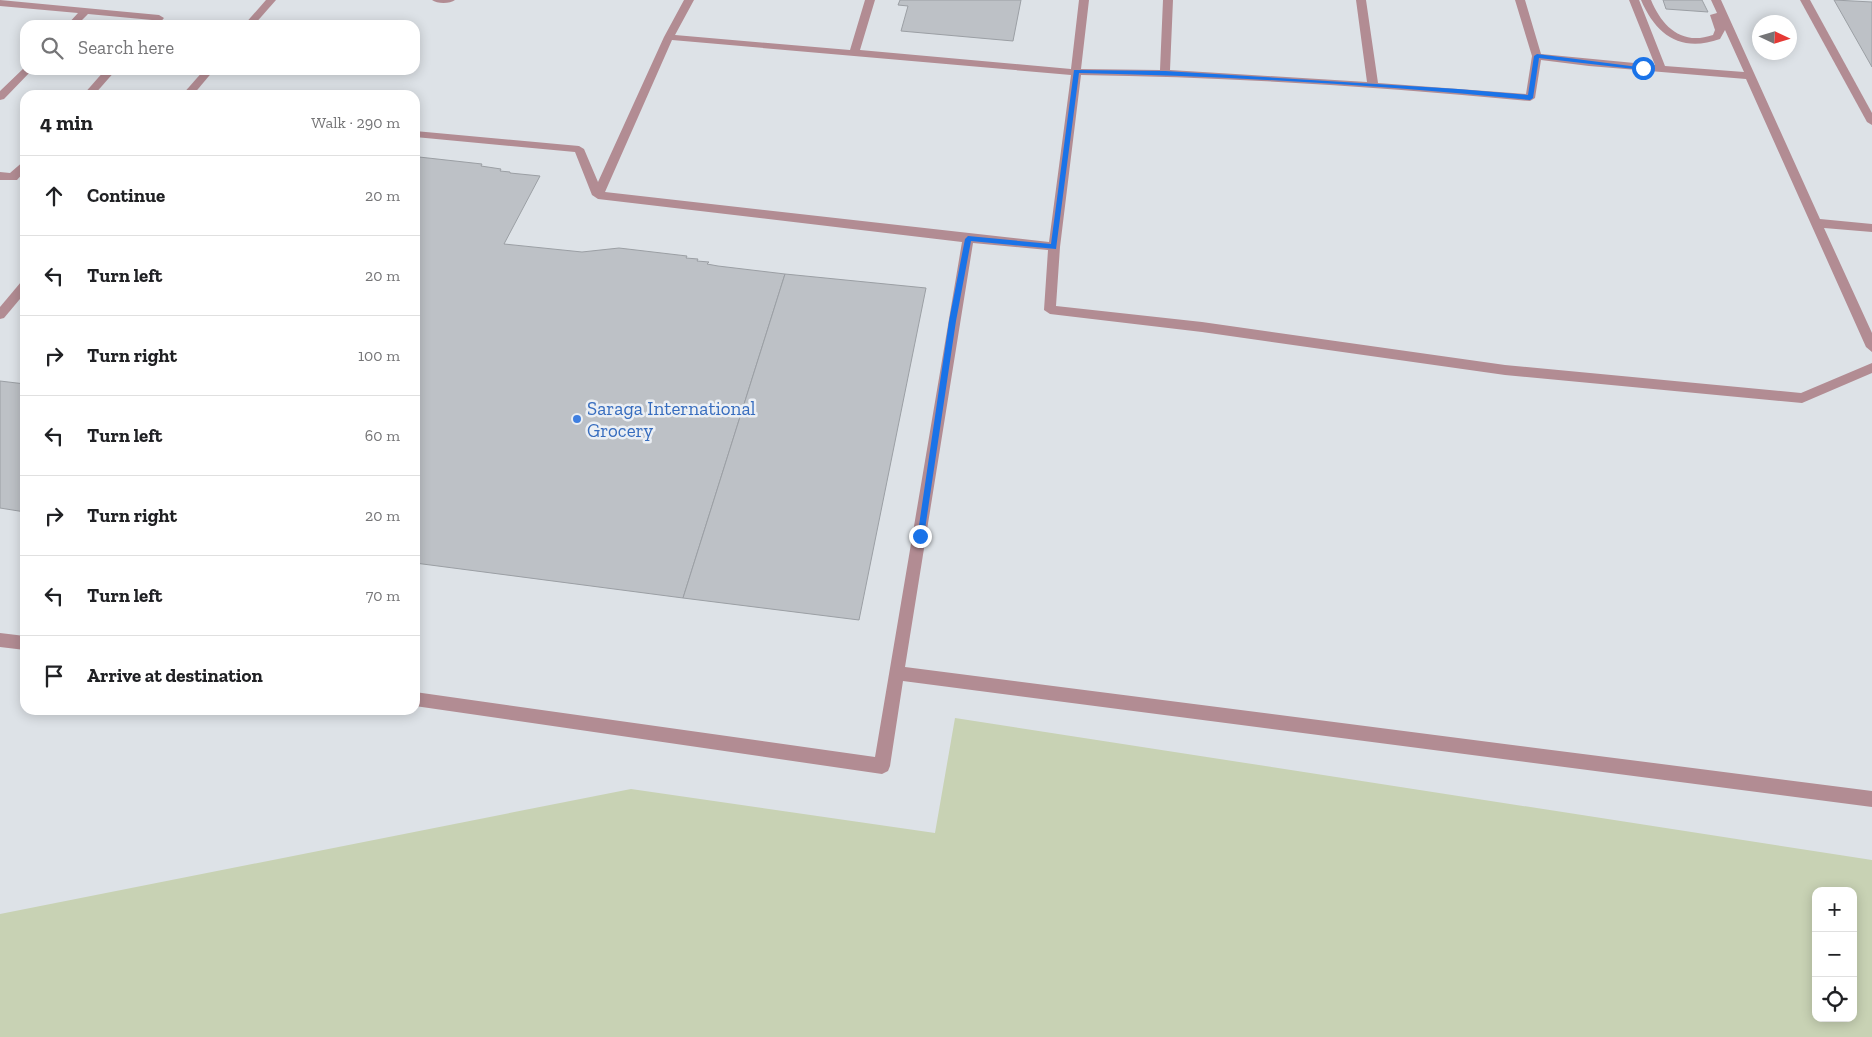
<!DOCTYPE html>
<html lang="en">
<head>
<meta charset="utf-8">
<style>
  body { margin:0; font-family:"Zilla Slab",serif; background:#f6f6f6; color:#202124 }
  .controls { position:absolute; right:15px; bottom:15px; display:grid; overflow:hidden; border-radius:10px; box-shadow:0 2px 12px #0003 }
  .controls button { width:45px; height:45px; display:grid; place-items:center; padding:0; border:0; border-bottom:1px solid #e0e0e0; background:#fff; color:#202124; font:25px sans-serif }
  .compass { position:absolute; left:1752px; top:15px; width:45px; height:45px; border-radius:50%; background:#fff; box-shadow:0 2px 12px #0003; rotate:94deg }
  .stop { position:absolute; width:15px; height:15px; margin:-11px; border:4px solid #1a73e8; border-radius:50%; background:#fff }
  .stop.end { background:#1a73e8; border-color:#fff; box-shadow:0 1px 5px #0008 }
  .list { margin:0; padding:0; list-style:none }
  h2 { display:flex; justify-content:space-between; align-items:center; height:65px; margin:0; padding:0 20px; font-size:21px }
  h2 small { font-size:16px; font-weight:400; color:#757577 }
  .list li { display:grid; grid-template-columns:32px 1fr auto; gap:15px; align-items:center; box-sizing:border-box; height:80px; padding:0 20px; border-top:1px solid #e0e0e0 }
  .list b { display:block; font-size:19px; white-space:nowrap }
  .list em { font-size:16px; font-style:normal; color:#757577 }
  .icon { flex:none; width:28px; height:28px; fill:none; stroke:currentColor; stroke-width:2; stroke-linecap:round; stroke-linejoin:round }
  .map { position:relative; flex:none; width:1872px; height:1037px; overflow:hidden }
  .search { position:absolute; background:#fff; box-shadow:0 2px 12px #0003; left:20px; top:20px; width:400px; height:55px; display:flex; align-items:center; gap:12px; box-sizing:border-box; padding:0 18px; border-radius:15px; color:#757577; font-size:19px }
  .panel { position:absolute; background:#fff; box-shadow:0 2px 12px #0003; left:20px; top:90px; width:400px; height:625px; border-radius:15px }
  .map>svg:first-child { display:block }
</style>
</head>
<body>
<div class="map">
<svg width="1872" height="1037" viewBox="0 0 1872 1037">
  <rect width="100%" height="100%" fill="#dde2e7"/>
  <!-- green -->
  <path fill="#c8d2b4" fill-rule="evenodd" d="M955,718L1872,860V1037H0V914L631,789L935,833ZM1816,891H1853V1018H1816Z"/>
  <!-- building -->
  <g fill="#bdc1c6" stroke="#9b9fa4">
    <path d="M900,0H1021L1013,41L901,31L908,6L898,5Z"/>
    <path d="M1663,0H1702L1708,12L1666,9Z"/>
    <path d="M1834,0L1872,2V67Z"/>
    <path d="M419,157L482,164L481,166L501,169L500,171L510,172V173L540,176L504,244L582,252L619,248L687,256L686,258L698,259L697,261L709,262L707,264L718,266L785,274L683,598L415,563V159Z"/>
    <path d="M785,274L926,288L859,620L683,598Z"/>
    <path d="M0,381L25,384V512L0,508Z"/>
  </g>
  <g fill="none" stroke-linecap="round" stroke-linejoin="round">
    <!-- service -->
    <g fill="#b28c93" fill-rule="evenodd">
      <path d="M0,0L159,15L164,18L158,25H148L152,20L88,14L77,25H67L78,13L0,6Z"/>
      <path d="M266,0H276L254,25H244Z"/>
      <path d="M432,0H455C450,4 437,4 432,0Z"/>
      <path d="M684,0H694L675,35L850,50L865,0H875L860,50L1071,69L1079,0H1089L1081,69L1160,70L1163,0H1173L1170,70L1367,82L1356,0H1366L1378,83L1526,94L1532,56L1515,0H1525L1541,54L1655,65L1629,0H1639L1665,66L1744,72L1725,30L1720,39C1681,53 1656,35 1641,0H1651C1662,26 1681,46 1713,35L1715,30L1710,15L1717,13L1711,0H1721L1820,219L1872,224V232L1824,228L1872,333V352L1866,347L1746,79L1589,66L1541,60L1535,98L1530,101C1381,87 1230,77 1081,75L1060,247L1056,306L1202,322L1505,365L1801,393L1872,363V373L1802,403L1505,375L1202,332L1050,314L1044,310L1048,250L973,243L905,667L1872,791V807L903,681L890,766L888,771L882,774L415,706V692L875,757L962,242L598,199L592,195L575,152L415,137V131L579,146L584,149L598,182L664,37ZM672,40L1071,75L1049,242L605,192Z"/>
      <path d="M1800,0H1810L1872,113V125L1867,122Z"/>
      <path d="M25,67V70H32L4,99L0,100V91Z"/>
      <path d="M105,70H116L94,95H83Z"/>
      <path d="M204,70H214L193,95H182Z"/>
      <path d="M25,160V171L17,180H0V172L10,173Z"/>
      <path d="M25,281V293L4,318L0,319V307L21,282Z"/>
      <path d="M0,633L25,636V650L0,647Z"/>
    </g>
  </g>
  <!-- route -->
  <path fill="#1a73e8" d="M1537,54L1646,68L1643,70L1539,58L1533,98L1530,100C1380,85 1229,76 1079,73L1056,249L971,241L956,321L924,536L922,539H917L949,321L965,239L968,236L1051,244L1074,70L1165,71L1458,89L1528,95L1534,56Z"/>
  <!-- markers -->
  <circle fill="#3f7fe0" stroke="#ebeff4" stroke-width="2" cx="577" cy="419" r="5"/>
  <g text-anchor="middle" stroke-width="5" stroke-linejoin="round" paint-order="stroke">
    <!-- shop labels -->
    <g font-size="19" fill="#366cbe" stroke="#ebeff4" text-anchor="start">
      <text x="587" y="415">Saraga International<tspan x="587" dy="22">Grocery</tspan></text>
    </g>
  </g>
</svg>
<div class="controls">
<button>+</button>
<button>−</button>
<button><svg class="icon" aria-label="locate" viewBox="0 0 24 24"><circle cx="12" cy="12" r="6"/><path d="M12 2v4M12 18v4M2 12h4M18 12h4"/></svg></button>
</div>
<svg class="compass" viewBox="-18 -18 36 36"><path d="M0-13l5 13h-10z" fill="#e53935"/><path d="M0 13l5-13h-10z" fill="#757577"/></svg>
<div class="stop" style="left:1643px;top:68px"></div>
<div class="stop end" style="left:920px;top:536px"></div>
<div class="search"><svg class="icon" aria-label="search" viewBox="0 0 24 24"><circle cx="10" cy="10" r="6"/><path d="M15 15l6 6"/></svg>Search here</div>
<section class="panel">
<h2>4 min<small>Walk · 290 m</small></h2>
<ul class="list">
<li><svg class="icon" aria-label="ahead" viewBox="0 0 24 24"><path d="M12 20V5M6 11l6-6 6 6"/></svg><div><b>Continue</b></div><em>20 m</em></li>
<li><svg class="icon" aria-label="left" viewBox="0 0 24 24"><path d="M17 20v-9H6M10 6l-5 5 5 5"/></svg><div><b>Turn left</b></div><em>20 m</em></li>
<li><svg class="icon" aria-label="right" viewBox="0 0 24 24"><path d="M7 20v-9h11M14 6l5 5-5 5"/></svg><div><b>Turn right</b></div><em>100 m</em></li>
<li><svg class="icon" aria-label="left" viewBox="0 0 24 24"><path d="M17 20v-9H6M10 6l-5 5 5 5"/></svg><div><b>Turn left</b></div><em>60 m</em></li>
<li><svg class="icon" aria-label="right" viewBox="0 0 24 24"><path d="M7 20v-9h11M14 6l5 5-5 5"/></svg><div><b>Turn right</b></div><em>20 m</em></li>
<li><svg class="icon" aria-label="left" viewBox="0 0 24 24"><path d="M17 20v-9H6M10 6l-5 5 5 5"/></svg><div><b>Turn left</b></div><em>70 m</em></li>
<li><svg class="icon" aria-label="arrive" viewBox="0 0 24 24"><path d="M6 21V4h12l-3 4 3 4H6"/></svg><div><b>Arrive at destination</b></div></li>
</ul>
</section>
</div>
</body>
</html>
